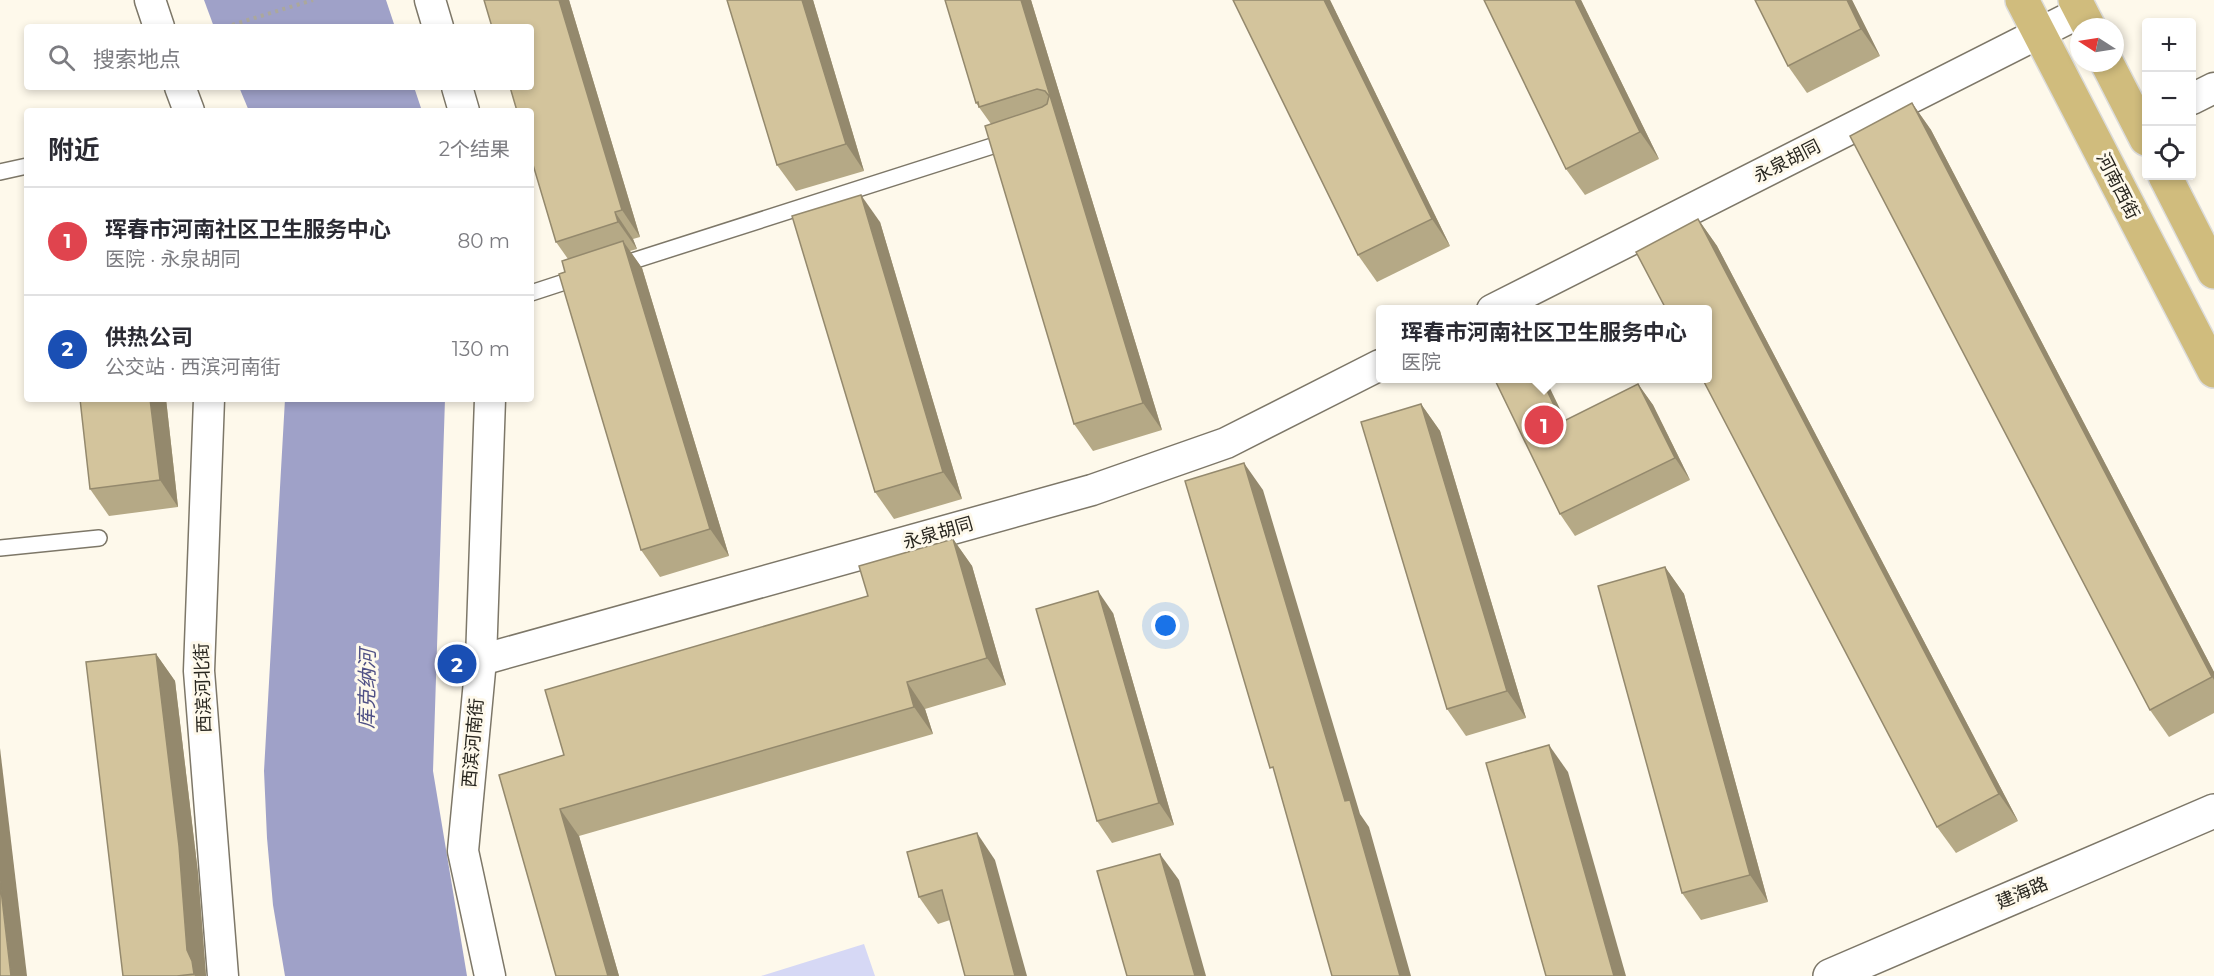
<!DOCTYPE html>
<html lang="zh">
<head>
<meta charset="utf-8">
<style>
  body { margin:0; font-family:Montserrat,"Noto Sans SC",sans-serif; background:#f2f2f3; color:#2b2b33 }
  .controls { position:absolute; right:18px; top:18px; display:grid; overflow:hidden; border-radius:6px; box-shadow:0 3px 9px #0003 }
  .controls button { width:54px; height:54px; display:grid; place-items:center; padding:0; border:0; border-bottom:2px solid #e1e1e2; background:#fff; color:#2b2b33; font:30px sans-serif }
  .compass { position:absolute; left:2070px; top:18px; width:54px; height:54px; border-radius:50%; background:#fff; box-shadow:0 3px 9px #0003; rotate:282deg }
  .you { position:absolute; left:1166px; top:626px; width:21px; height:21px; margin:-15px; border:4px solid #fff; border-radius:50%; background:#1a73e8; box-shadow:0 0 0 9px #1a73e833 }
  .badge { display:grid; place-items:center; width:39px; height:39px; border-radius:50%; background:#5245bc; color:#fff; font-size:20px; font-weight:700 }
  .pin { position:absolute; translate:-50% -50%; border:3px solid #fff; box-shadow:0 2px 6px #0006 }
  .popup { position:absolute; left:1376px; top:305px; width:336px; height:78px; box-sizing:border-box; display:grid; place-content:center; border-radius:6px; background:#fff; filter:drop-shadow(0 2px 4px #0005); font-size:20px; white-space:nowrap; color:#7c7c81 }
  .popup b { font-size:22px; color:#2b2b33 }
  .popup::after { content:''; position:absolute; left:50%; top:100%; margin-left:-12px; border:12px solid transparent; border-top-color:#fff }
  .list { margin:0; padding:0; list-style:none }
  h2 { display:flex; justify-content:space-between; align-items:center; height:78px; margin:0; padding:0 24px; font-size:26px }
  h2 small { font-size:20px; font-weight:400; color:#7c7c81 }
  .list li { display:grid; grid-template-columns:39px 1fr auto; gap:18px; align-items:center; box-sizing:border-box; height:108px; padding:0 24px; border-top:2px solid #e1e1e2 }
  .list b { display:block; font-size:22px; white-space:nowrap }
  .list p { margin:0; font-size:20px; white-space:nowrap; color:#7c7c81 }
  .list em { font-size:20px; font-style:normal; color:#7c7c81 }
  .icon { flex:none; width:33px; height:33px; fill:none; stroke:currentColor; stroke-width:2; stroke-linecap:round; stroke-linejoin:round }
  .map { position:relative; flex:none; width:2214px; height:976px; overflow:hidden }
  .search { position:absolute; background:#fff; box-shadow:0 3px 9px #0003; left:24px; top:24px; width:510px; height:66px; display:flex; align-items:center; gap:15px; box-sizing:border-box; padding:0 21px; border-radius:6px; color:#7c7c81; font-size:22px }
  .panel { position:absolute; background:#fff; box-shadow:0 3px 9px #0003; left:24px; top:108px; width:510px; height:294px; border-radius:6px }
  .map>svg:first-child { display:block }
</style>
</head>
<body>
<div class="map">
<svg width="2214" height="976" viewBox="0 0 2214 976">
  <rect width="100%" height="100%" fill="#fef9eb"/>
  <!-- green -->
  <path fill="#d6d8f5" d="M864,944L875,976H761Z"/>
  <!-- water -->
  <g fill="#9fa1c8">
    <path d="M204,0H386L395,27H214Z"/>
    <path d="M239,87H414L422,111H249Z"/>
    <path d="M285,399H445L433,771L467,976H285L273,905L267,838L264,771Z"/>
  </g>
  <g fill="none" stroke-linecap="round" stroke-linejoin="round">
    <!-- service casing -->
    <g stroke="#7d7768" stroke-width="18">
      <g id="service">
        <path d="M0,172L27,166"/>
        <path d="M617,266L1008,141"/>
        <path d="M531,293L580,277"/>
        <path d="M0,548L99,538"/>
      </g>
    </g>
    <!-- minor casing -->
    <g stroke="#7d7768" stroke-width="33">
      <g id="minor">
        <path d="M150,0L159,27"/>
        <path d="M430,0L438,27"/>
        <path d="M180,87L189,111"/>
        <path d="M457,87L464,111"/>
        <path d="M2192,99L2214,88"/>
        <path d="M1492,310L2081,12"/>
        <path d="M209,399L199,671L223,976"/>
        <path d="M481,660L1092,490L1226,443L1380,365"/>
        <path d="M490,976L463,851L481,660L490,399"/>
      </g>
    </g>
    <!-- tertiary casing -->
    <g stroke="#7d7768" stroke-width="36">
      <path id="tertiary" d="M1830,976L2214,811"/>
    </g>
    <!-- primary casing -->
    <g stroke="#dcdcdb" stroke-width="36">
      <g id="primary">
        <path d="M2022,0L2214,371"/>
        <path d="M2075,0L2089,27"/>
        <path d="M2107,63L2146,139"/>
        <path d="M2165,176L2214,272"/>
      </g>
    </g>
    <!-- path -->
    <path stroke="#aba89c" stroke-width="4" stroke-dasharray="3 4.5" stroke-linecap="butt" d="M225,27L313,0"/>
    <!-- service -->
    <use href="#service" stroke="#fff" stroke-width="15"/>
    <!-- minor -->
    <use href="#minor" stroke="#fff" stroke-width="30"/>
    <!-- tertiary -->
    <use href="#tertiary" stroke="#fff" stroke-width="33"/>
    <!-- primary -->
    <use href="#primary" stroke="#d0bc7d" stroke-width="33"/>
  </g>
  <!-- wall -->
  <g fill="#b5a986">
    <path d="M484,0H569L640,237L633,239L637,249L630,251L642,268L729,556L660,577L641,550L565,272L568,259L556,242Z"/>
    <path d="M727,0H813L864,171L796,191L777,165Z"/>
    <path d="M945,0H1031L1162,430L1093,451L1074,424L991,124L976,103Z"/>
    <path d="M1330,0L1450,246L1377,282L1358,255Z"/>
    <path d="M1581,0L1659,159L1585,195L1566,169Z"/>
    <path d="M1755,0H1852L1880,56L1807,93L1788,66Z"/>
    <path d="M1912,103L1931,130L2214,672V713L2169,737L2150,710Z"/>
    <path d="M1698,219L1717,246L2018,821L1956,853L1937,827Z"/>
    <path d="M880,222L962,499L894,519L875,492Z"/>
    <path d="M1638,384L1653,405L1690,480L1575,536L1560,514L1566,420Z"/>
    <path d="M166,399L178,507L109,516L90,489Z"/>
    <path d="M1421,404L1440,431L1526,718L1466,736L1447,709Z"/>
    <path d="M953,539L972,566L1006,685L925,709L933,734L579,836L619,976H556L499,775L564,755L868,596Z"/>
    <path d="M1665,567L1684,594L1768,902L1701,920L1682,893Z"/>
    <path d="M1113,613L1174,825L1112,843L1097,821Z"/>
    <path d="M156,654L175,681L198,873L206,976H123Z"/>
    <path d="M995,860L950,920L938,924L919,897Z"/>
  </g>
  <!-- shaded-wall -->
  <g fill="#94896d">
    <path d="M559,0H569L640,237L622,210Z"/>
    <path d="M802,0H813L864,171L846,144Z"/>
    <path d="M1021,0H1031L1162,430L1143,403Z"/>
    <path d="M1324,0H1330L1450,246L1432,219Z"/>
    <path d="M1575,0H1581L1659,159L1640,132Z"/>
    <path d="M1847,0H1852L1880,56L1861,29Z"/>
    <path d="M1912,103L1931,130L2214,672V680Z"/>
    <path d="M861,195L880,222L962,499L943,472Z"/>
    <path d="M615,212L633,239L637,249L618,222Z"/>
    <path d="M1698,219L1717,246L2018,821L1999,794Z"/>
    <path d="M623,241L642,268L729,556L710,529Z"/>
    <path d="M1541,378H1545L1577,444L1562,422Z"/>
    <path d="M1638,384L1653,405L1690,480L1675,458Z"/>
    <path d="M150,399H166L178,507L160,480Z"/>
    <path d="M1421,404L1440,431L1526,718L1507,691Z"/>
    <path d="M1244,463L1263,490L1360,814L1369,827L1411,976H1400L1345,801Z"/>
    <path d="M953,539L972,566L1006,685L987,658Z"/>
    <path d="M1665,567L1684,594L1768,902L1750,875Z"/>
    <path d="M1098,591L1113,613L1174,825L1159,803Z"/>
    <path d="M156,654L175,681L198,873L206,976H195L187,950Z"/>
    <path d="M907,682L925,709L933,734L914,707Z"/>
    <path d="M1549,745L1568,772L1626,976H1614Z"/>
    <path d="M0,748L27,976H11L0,881Z"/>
    <path d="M560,809L579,836L619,976H608Z"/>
    <path d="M977,833L995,860L1027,976H1015Z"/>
    <path d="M1160,854L1179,880L1206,976H1195Z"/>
  </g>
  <!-- building -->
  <g fill="#d3c49c" stroke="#94896d" stroke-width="1.5">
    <path d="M484,0H559L622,210L615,212L618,222L556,242L531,158V111H517L510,87H531V27H492Z"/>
    <path d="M727,0H802L846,144L777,165Z"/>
    <path d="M945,0H1021L1143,403L1074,424L985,126L1042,107L1047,104L1049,96L1045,91L1037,89L979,107L978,102L976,103Z"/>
    <path d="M1233,0H1324L1432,219L1358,255Z"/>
    <path d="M1484,0H1575L1640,132L1566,169Z"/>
    <path d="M1755,0H1847L1861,29L1788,66Z"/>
    <path d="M1912,103L2212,677L2150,710L1850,136Z"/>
    <path d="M861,195L943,472L875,492L792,216Z"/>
    <path d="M1698,219L1999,794L1937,827L1702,378H1707V309H1666L1636,252Z"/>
    <path d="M623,241L710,529L641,550L559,274L565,272L562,261Z"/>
    <path d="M1494,378H1541L1562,422L1638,384L1675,458L1560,514Z"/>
    <path d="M80,399H150L160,480L90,489Z"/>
    <path d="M1421,404L1507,691L1447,709L1361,422Z"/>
    <path d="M1244,463L1345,801L1350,800L1400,976H1332L1273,767L1270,768L1185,481Z"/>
    <path d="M953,539L987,658L907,682L914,707L560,809L608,976H556L499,775L564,755L545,690L868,596L859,566Z"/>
    <path d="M1665,567L1750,875L1682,893L1598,586Z"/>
    <path d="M1098,591L1159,803L1097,821L1036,609Z"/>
    <path d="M156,654L179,846L187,950L192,961L194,974L177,976H123L86,662Z"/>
    <path d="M1549,745L1614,976H1546L1486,763Z"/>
    <path d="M977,833L1015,976H965L942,890L919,897L907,852Z"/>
    <path d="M1160,854L1195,976H1127L1097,871Z"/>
    <path d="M0,881L11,976H0Z"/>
  </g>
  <g text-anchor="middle" stroke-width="6" stroke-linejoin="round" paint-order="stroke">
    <!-- street labels -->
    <g font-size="18" fill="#27251e" stroke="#fef9eb">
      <text transform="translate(1787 161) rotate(-27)" y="6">永泉胡同</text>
      <text transform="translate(2118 186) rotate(63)" y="6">河南西街</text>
      <text transform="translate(938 533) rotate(-16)" y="6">永泉胡同</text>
      <text transform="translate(203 688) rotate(-92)" y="6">西滨河北街</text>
      <text transform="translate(473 743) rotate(-85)" y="6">西滨河南街</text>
      <text transform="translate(2022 893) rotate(-23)" y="6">建海路</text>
    </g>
    <!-- water labels -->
    <g font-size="20" font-style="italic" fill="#4f5085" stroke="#fef9eb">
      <text transform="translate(367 689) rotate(-89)" y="7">库克纳河</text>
    </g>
  </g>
</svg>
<div class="controls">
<button>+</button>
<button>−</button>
<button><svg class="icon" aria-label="locate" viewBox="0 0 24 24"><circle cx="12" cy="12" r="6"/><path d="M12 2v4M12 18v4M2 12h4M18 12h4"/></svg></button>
</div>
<svg class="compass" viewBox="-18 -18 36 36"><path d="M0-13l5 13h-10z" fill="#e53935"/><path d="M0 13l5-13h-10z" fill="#7c7c81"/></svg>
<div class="you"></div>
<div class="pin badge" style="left:1544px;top:425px;background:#e0444e">1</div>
<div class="popup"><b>珲春市河南社区卫生服务中心</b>医院</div>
<div class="pin badge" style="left:457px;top:664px;background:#1a4fb4">2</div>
<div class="search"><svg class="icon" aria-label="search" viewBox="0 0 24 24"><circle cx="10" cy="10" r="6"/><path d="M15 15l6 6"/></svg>搜索地点</div>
<section class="panel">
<h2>附近<small>2个结果</small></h2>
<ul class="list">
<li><span class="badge" style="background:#e0444e">1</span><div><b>珲春市河南社区卫生服务中心</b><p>医院 · 永泉胡同</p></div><em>80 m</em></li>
<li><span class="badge" style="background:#1a4fb4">2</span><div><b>供热公司</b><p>公交站 · 西滨河南街</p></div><em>130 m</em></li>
</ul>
</section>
</div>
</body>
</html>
